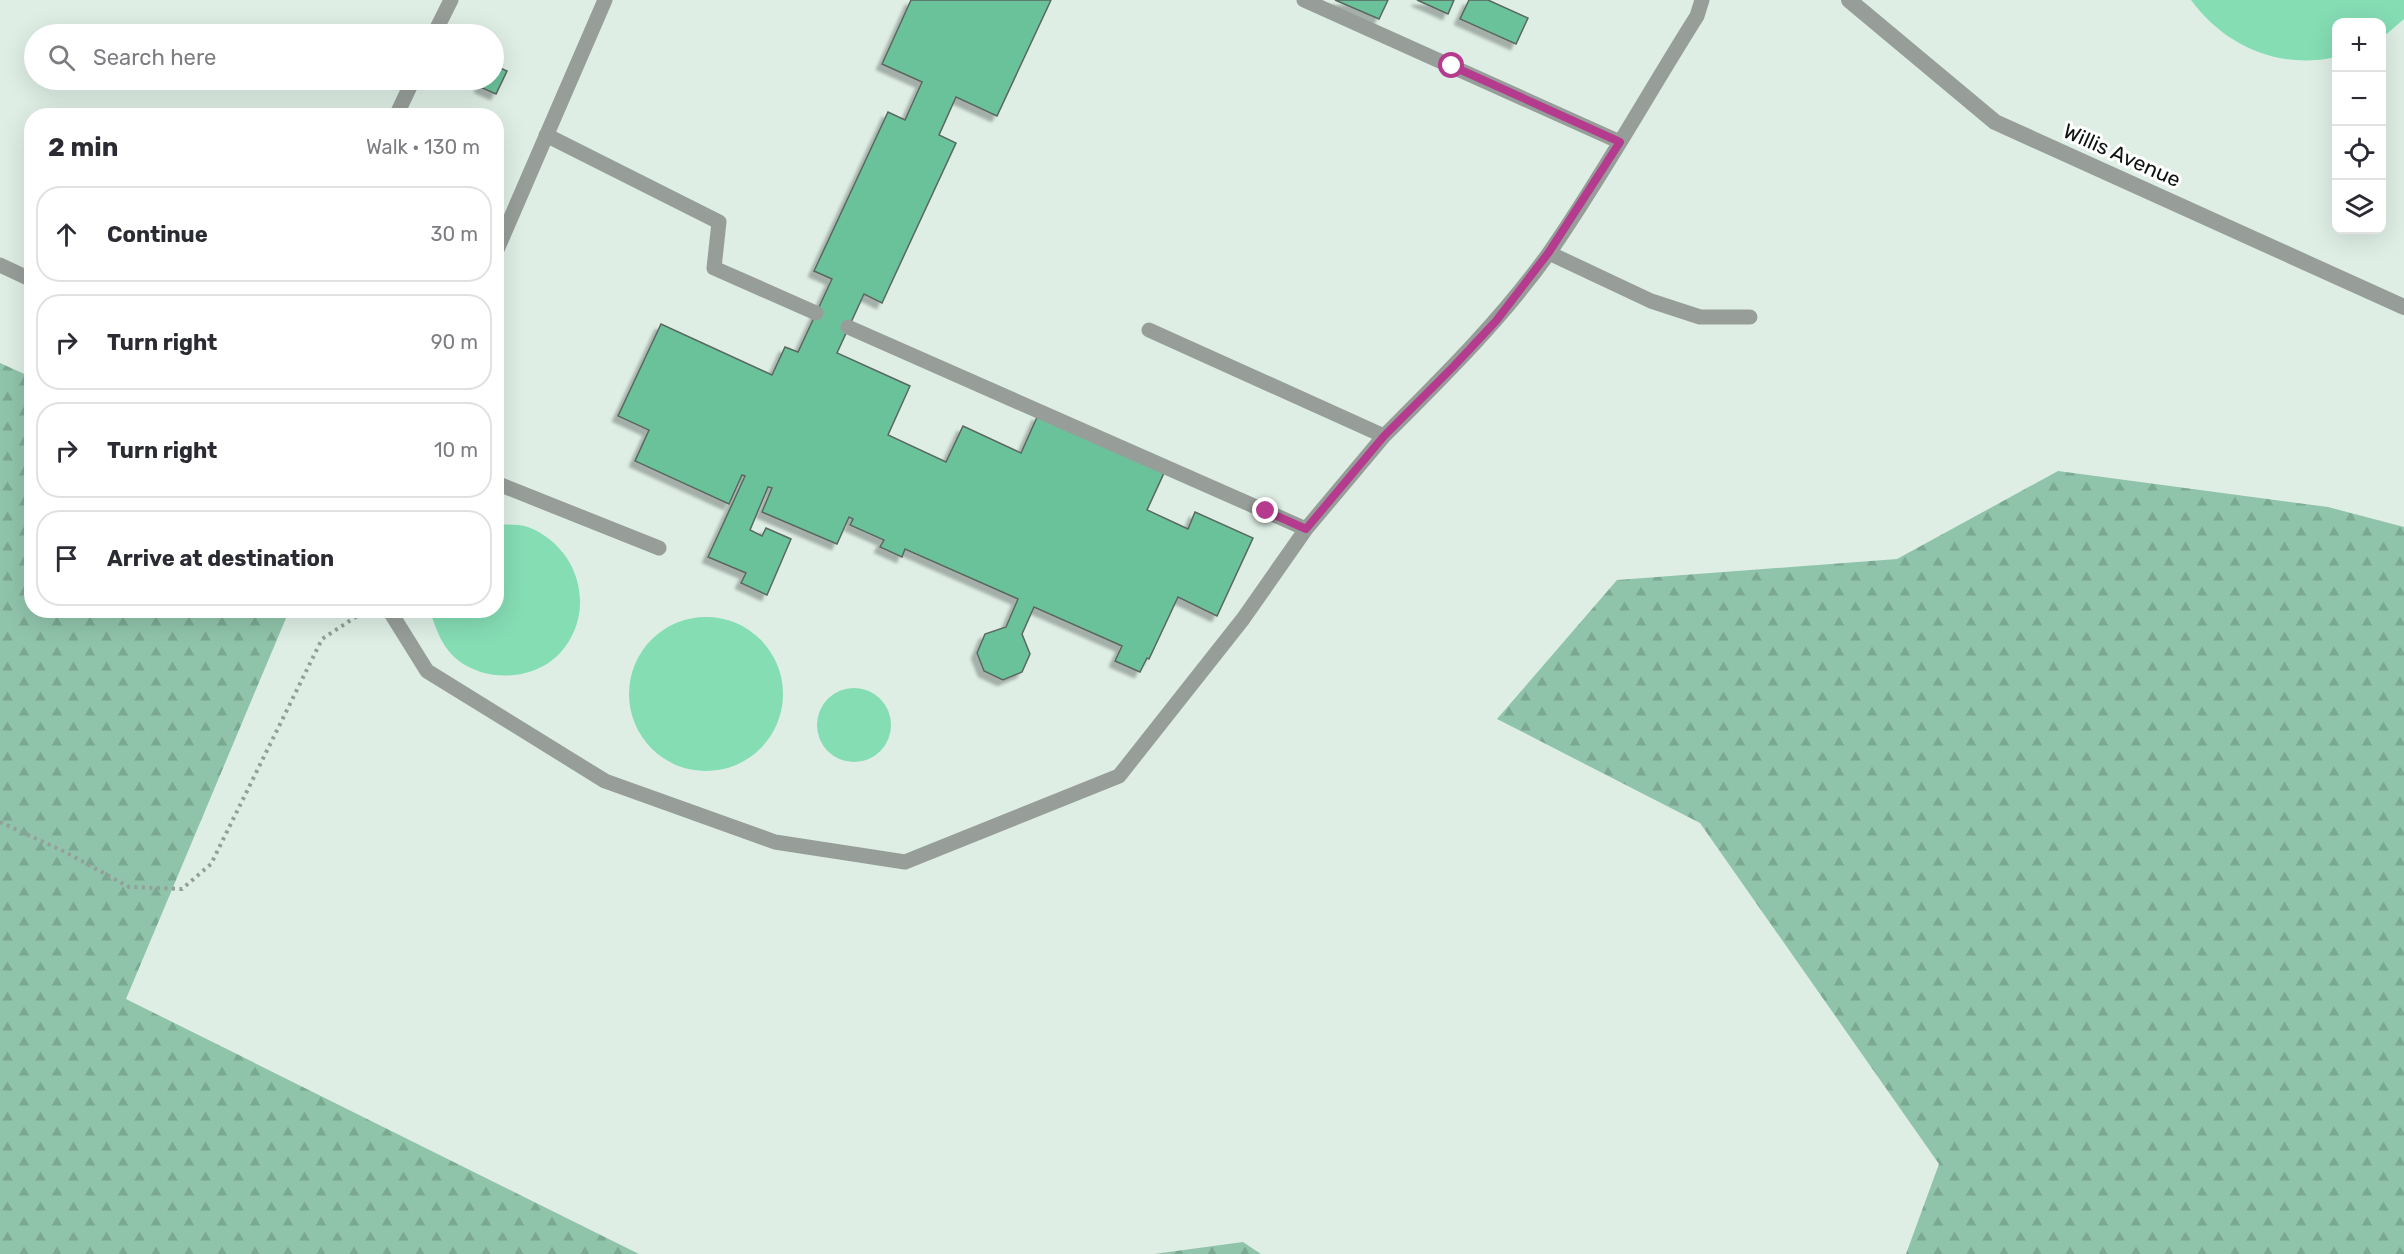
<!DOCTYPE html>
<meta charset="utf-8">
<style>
body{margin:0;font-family:Rubik,sans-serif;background:#f2f2f3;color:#2b2b33}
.controls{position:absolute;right:18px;top:18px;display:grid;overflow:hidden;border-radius:12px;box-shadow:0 6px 24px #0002}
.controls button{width:54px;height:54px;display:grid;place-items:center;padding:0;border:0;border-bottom:2px solid #e1e1e2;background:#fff;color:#2b2b33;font:30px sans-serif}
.stop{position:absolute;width:18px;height:18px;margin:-14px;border:4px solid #b53b8e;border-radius:50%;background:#fff}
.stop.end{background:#b53b8e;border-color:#fff;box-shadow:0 2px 6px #0008}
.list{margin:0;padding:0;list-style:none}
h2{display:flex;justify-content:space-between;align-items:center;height:78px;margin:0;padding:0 24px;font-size:26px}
h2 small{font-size:20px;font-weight:400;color:#7c7c81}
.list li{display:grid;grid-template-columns:39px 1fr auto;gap:18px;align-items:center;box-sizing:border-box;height:96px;margin:0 12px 12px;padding:0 12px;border:2px solid #e1e1e2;border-radius:24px}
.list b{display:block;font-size:22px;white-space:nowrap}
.list em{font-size:20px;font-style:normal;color:#7c7c81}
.icon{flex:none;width:33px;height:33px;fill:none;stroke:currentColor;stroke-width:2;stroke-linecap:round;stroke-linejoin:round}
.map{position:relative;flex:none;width:2404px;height:1254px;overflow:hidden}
.search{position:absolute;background:#fff;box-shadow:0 6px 24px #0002;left:24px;top:24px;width:480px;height:66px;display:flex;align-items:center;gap:15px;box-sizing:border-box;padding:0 21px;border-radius:33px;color:#7c7c81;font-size:22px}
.panel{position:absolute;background:#fff;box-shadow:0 6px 24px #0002;left:24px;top:108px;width:480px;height:510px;border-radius:24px}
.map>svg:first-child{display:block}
.forest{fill:url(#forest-firs)}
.water{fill:#85ddb4}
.building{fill:#6ac29a;stroke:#5a6760;stroke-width:1.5;filter:url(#shadow)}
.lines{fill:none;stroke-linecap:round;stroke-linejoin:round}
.path{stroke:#939f98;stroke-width:4;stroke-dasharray:3 4.5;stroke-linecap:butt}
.service{stroke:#979e9a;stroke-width:15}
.minor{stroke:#979e9a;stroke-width:16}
.route{stroke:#b53b8e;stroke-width:8}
.labels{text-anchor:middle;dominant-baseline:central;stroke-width:6;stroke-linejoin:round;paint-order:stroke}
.street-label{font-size:21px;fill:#0d1310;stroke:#fff}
</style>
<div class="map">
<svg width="2404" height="1254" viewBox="0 0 2404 1254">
<defs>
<pattern id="forest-firs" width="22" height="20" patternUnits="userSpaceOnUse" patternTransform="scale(1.5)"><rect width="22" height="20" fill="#90c4aa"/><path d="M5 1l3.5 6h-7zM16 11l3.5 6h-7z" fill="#7ba891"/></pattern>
<filter id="shadow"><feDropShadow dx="-5.5" dy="5.5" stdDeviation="1.5" flood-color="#0004"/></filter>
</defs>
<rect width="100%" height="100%" fill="#deeee5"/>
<path class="forest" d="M 0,363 L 31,377 L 32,610 L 289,611 L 126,999 L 639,1254 L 0,1254 Z
M 2058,471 L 2328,507 L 2404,527 L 2404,1254 L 1906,1254 L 1939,1164 L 1700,823 L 1497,719 L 1617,580 L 1897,559 Z
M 1243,1242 L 1261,1254 L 1154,1254 Z"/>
<path class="water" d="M 2191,0 L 2404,0 L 2404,19 L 2382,38 L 2382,22 L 2336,22 L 2336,57 C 2279,70 2225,46 2191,0 Z
M 497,524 C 506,525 519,524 528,527 C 577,546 596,605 565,647 C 541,680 490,684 459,661 C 442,648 436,629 430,611 L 496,610 Z
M629 694a77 77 0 1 1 154 0a77 77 0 1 1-154 0Z
M817 725a37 37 0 1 1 74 0a37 37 0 1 1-74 0Z"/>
<path class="building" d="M 911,0 L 1051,0 L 997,116 L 956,97 L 939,135 L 956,143 L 882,303 L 864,294 L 837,353 L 910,386 L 888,435 L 946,462 L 963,426 L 1021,453 L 1038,415 L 1164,473 L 1147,510 L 1188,529 L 1195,512 L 1253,538 L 1217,616 L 1178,597 L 1149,659 L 1147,658 L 1140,672 L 1115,661 L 1122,646 L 1034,607 L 1022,634 L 1030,654 L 1022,672 L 1003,680 L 984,671 L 977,653 L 985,634 L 1006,627 L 1018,599 L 905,549 L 902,557 L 880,547 L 884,540 L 850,525 L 853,519 L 849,517 L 837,544 L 762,512 L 772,488 L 768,487 L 750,530 L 762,536 L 766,528 L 791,539 L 767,595 L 741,583 L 746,573 L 708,557 L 745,476 L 742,475 L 729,504 L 635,461 L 649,430 L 618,416 L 661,324 L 772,375 L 785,347 L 798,352 L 832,279 L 814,271 L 888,112 L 905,120 L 922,82 L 882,64 Z
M 1335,0 L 1388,0 L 1379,19 Z
M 1417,0 L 1454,0 L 1448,14 Z
M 1469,0 L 1488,0 L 1528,18 L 1516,44 L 1460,19 Z
M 494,65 L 507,71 L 496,94 L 480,87 L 484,80 L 494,80 Z"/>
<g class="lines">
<path class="path" d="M 0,822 L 65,852 L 129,887 L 182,889 L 211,864 L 322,639 L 357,616 L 365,614"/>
<path class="service" d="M 1304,0 L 1620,142
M 434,34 L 451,0
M 396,116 L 413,80
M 546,135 L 719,222 L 714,268 L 816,313
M 496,252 L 605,0
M 1549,253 L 1651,301 L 1700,317 L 1750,317
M 0,265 L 32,280
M 848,327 L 1306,529
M 1149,330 L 1384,436 C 1442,378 1501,320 1549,253 C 1602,177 1647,95 1697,16 L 1702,0
M 496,483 L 659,548
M 389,610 L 427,671 L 605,781 L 775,842 L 905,862 L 1119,776 L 1243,619 L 1306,529 L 1384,436"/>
<path class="minor" d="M 1849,0 L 1995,122 L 2404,307"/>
</g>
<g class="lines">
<path class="route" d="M 1266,511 L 1306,529 L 1384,436 L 1453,367 L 1496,321 L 1549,252 L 1620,142 L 1452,66"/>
</g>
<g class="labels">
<g class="street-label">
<text transform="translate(2122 155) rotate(24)">Willis Avenue</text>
</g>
</g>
</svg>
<div class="controls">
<button>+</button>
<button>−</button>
<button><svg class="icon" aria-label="locate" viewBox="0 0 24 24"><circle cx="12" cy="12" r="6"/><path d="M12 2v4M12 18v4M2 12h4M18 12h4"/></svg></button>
<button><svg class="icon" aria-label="layers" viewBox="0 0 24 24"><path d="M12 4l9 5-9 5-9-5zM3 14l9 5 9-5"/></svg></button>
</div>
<div class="stop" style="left:1452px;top:66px"></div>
<div class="stop end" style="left:1266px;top:511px"></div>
<div class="search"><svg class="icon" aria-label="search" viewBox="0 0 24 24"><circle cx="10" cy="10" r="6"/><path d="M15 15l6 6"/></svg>Search here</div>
<section class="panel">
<h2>2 min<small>Walk · 130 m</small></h2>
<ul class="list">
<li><svg class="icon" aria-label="ahead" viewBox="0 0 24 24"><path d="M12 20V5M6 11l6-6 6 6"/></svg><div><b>Continue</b></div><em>30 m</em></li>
<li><svg class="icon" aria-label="right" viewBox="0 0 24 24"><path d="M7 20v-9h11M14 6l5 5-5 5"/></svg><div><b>Turn right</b></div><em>90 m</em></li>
<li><svg class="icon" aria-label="right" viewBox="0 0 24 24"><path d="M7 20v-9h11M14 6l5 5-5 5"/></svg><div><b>Turn right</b></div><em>10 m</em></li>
<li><svg class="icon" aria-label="arrive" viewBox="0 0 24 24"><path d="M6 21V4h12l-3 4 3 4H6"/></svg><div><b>Arrive at destination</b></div></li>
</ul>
</section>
</div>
